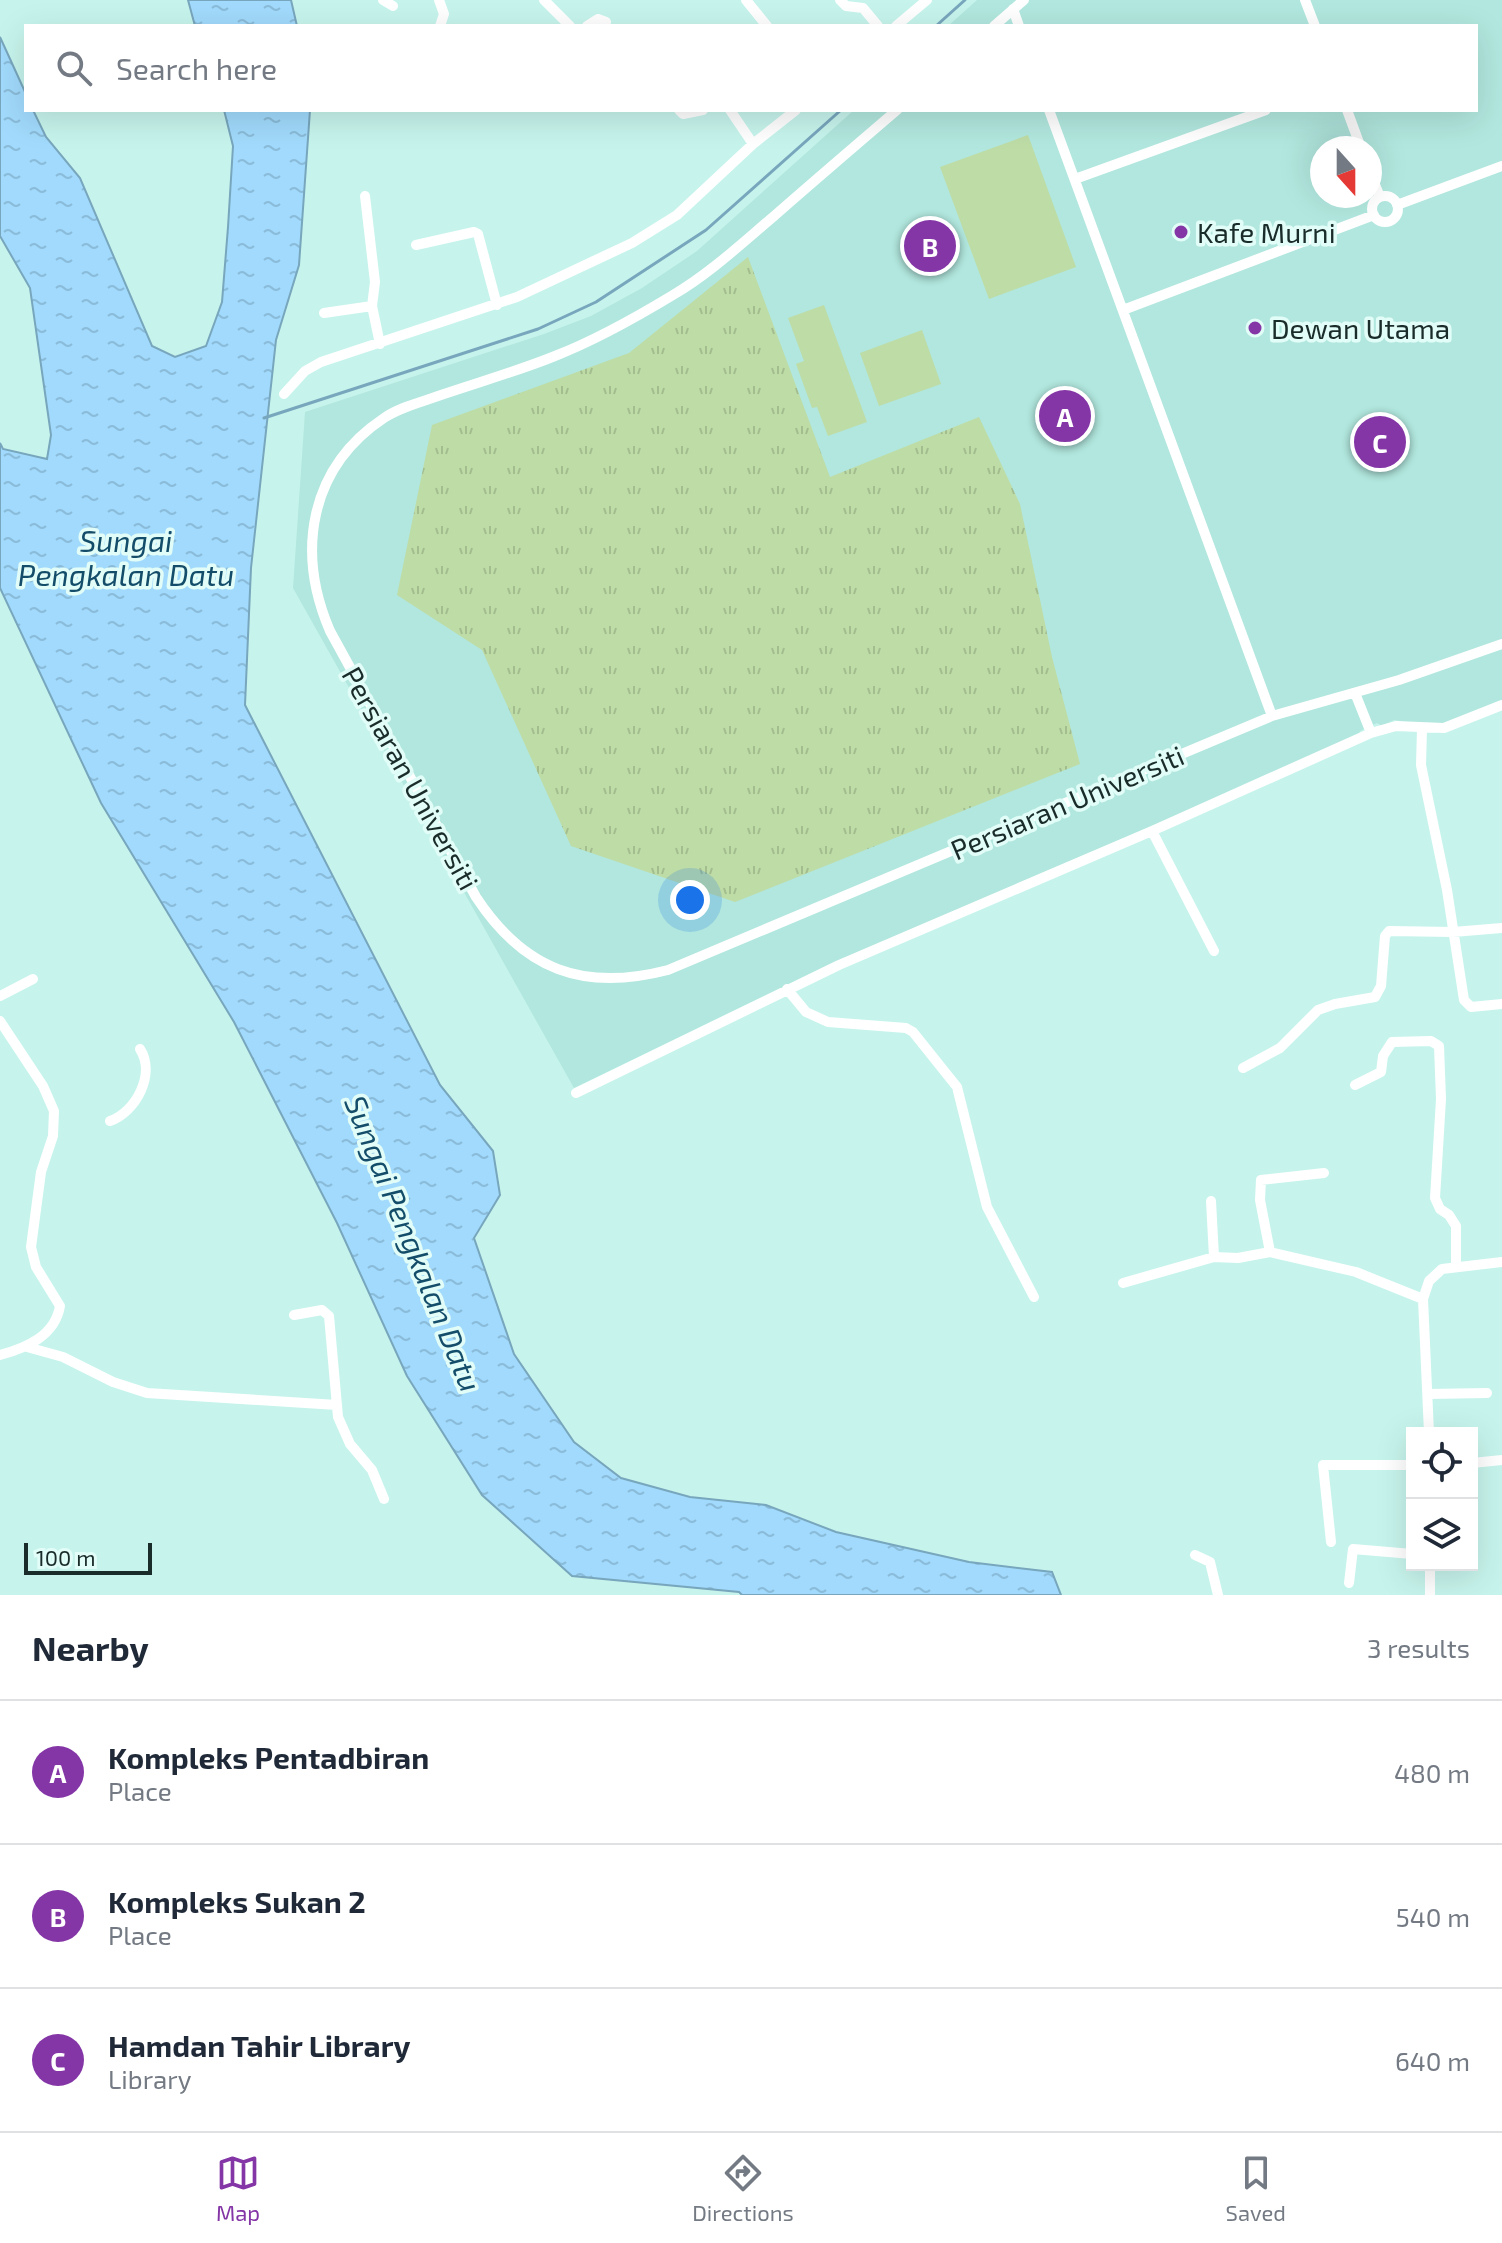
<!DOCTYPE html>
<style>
body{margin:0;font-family:"Exo 2",sans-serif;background:#f6f6f7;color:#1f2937}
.controls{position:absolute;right:24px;bottom:24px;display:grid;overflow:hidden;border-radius:0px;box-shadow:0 8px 32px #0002}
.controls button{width:72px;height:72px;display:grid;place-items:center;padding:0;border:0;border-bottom:2px solid #e0e1e3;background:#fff;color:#1f2937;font:40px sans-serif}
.compass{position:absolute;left:1310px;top:136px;width:72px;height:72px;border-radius:50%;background:#fff;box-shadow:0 8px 32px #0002;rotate:159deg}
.scale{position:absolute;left:24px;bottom:20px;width:128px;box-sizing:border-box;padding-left:8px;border:4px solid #1a2c29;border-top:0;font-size:22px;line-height:28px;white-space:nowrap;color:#1a2c29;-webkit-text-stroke:6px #e2fdf8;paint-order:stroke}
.you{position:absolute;left:690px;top:900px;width:28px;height:28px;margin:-20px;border:6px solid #fff;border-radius:50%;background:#1a73e8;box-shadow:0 0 0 12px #1a73e833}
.badge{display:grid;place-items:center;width:52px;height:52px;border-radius:50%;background:#8435a6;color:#fff;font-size:26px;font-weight:700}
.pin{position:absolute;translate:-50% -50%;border:4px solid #fff;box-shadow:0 2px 8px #0006}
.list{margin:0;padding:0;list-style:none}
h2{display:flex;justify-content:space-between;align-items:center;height:104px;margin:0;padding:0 32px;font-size:34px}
h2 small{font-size:26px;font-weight:400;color:#747a83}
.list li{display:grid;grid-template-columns:52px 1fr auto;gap:24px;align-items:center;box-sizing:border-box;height:144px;padding:0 32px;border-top:2px solid #e0e1e3}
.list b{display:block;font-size:30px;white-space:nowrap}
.list p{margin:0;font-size:26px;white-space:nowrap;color:#747a83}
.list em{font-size:26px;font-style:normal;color:#747a83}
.icon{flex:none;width:44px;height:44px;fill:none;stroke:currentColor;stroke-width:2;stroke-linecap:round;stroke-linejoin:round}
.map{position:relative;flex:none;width:1502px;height:1595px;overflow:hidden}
.search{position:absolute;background:#fff;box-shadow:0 8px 32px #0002;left:24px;right:24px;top:24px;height:88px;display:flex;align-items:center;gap:20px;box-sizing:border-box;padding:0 28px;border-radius:0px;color:#747a83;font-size:30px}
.sheet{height:536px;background:#fff}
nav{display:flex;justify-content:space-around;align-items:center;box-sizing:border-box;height:112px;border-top:2px solid #e0e1e3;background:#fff;font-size:22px;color:#747a83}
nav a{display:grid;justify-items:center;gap:4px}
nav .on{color:#8435a6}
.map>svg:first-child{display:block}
.built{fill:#b1e7de;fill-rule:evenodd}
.grass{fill:url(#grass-tufts)}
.pitch{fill:#bedca6}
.water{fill:url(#water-ripples);stroke:#78a6bd;stroke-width:2}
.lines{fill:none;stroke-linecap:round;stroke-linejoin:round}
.stream{stroke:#78a6bd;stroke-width:3}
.minor{stroke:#fff;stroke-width:10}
.poi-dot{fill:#8435a6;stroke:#e2fdf8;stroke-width:3}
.labels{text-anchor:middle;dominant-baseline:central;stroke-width:7;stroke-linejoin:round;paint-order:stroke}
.poi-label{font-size:28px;fill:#1a2c29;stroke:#e2fdf8;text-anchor:start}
.street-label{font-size:28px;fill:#1a2c29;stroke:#e2fdf8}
.water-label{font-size:30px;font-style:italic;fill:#144d6a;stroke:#e2fdf8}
</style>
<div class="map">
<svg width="1502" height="1595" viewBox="0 0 1502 1595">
<defs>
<pattern id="grass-tufts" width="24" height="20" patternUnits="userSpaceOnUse" patternTransform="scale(2)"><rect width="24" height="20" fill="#bedca6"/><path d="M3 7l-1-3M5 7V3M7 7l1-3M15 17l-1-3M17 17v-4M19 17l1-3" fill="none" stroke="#a3bd8f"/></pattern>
<pattern id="water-ripples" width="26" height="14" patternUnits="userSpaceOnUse" patternTransform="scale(2)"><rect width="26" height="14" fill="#a1dafc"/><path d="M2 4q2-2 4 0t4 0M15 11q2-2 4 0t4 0" fill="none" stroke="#8abbd8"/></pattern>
</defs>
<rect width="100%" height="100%" fill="#c6f4ec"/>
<path class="built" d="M 977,0 L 1502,0 L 1502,702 L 1446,724 L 1431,726 L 1394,720 L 1382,726 L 1377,723 L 1360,731 L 1358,737 L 824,967 L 574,1088 L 293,588 L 305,412 L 544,334 L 591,316 L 642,288 L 697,251 L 854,110 L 1476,110 L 1476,26 L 948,26 ZM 1322,148 L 1370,148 L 1370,196 L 1322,196 Z"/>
<path class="grass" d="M 748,257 L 830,477 L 979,417 L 1020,504 L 1052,657 L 1080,764 L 735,902 L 571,846 L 482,650 L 397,595 L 432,425 L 629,353 Z"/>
<path class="pitch" d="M 1028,135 L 1076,267 L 989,299 L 940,167 Z
M 824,305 L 867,422 L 828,436 L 817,407 L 812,408 L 796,364 L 804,361 L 788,318 Z
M 922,330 L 941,384 L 879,406 L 860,353 Z"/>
<path class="water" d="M 188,0 L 291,0 L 297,26 L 195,26 Z
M 0,37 L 26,94 L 26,110 L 33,110 L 46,137 L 80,178 L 152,346 L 175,357 L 206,346 L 222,302 L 228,227 L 233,146 L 224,110 L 310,110 L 299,265 L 276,340 L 251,568 L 245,705 L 440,1085 L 493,1151 L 500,1195 L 474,1238 L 514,1354 L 574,1442 L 621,1478 L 690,1497 L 766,1505 L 836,1532 L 969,1562 L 1052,1572 L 1061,1595 L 742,1595 L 739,1592 L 572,1576 L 482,1495 L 407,1376 L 337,1223 L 234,1022 L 101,803 L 0,588 L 0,443 L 3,449 L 47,459 L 51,435 L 30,288 L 0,236 Z"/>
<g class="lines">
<path class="stream" d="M 936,26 L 965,0
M 264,418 L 538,329 L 596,302 L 706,230 L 841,110"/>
<path class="minor" d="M 383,0 L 393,6
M 439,0 L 444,14 L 440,26
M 544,0 L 570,26
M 746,0 L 767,26
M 840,0 L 846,6 L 863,8 L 878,26
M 1305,0 L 1315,26
M 1013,9 L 1019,26
M 587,26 L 598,19 L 606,22
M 896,26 L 927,0
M 994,26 L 1024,0
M 679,110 L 683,114 L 703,110
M 730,110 L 753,144
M 897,110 C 855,146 814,181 773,217 C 741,244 709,274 673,295 C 635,318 596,340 555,356 C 518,371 479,382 441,395 C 422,402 400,407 384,418 C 309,468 296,552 330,631 L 476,897 C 524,970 583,992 668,970 L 1272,716 L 1399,680 L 1502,644
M 1049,110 L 1272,716
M 1347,110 L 1361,148
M 1370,172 L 1380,197
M 1075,179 L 1266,110
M 365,196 L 375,282 L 372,306 L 380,344
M1372 209a13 13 0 1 1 26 0a13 13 0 1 1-26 0Z
M 1397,205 L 1502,166
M 416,245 L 474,232 L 478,234 L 497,305
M 1123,310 L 1374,215
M 324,313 L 372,306
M 284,394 L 305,371 L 321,362 L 517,297 L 632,243 L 677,215 L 753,144 L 796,110
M 1355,693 L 1371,733
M 1422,729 L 1421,765 L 1447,890 L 1464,1000 L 1471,1007 L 1502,1004
M 1152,831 L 1214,951
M 787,989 L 806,1012 L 828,1022 L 906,1028 L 913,1032 L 957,1087 L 987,1207 L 1034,1297
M 0,996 L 33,979
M 0,1021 L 43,1086 L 54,1111 L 53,1136 L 41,1172 L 31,1247 L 36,1267 L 60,1306 C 55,1336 26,1348 0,1355
M 1243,1068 L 1280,1048 L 1318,1010 L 1335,1004 L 1375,997 L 1381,986 L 1385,936 L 1389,931 L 1453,932 L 1502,928
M 1355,1085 L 1381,1072 L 1383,1056 L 1392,1042 L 1431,1041 L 1439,1046 L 1441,1099 L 1435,1198 L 1440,1209 L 1449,1215 L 1456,1226 L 1456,1266
M 576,1093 L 839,965 L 1152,831 L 1371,733 L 1396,726 L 1444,728 L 1502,705
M 110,1121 C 136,1112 156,1074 140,1049
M 1211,1201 L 1214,1257
M 1270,1252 L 1260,1200 L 1261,1180 L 1324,1173
M 1123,1283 L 1214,1257 L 1238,1258 L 1270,1252 L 1356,1272 L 1423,1299
M 294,1315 L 322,1310 L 329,1316 L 338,1417 L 350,1444 L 372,1470 L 384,1499
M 27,1347 L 63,1357 L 113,1382 L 147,1393 L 337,1405
M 1428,1394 L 1487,1393
M 1429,1433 L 1423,1299 L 1429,1281 L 1442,1269 L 1502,1262
M 1472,1463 L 1502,1460
M 1331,1542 L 1323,1465 L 1412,1465
M 1195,1555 L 1210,1562 L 1218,1595
M 1430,1565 L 1430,1595
M 1349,1583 L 1353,1549 L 1412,1554"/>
</g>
<g class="poi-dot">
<circle cx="1181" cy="232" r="8"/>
<circle cx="1255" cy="328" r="8"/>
</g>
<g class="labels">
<g class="poi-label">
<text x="1197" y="232">Kafe Murni</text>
<text x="1271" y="328">Dewan Utama</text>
</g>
<g class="street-label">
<text transform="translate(411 778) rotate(61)">Persiaran Universiti</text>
<text transform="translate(1067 802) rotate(-23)">Persiaran Universiti</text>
</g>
<g class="water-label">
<text x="126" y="540">Sungai<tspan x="126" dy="34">Pengkalan Datu</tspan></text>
<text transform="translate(414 1243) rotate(68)">Sungai Pengkalan Datu</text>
</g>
</g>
</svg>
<div class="controls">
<button><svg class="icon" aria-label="locate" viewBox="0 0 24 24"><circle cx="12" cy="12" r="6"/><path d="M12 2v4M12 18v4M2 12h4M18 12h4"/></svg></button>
<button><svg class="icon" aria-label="layers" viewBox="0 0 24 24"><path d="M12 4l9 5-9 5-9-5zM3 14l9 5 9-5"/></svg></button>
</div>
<svg class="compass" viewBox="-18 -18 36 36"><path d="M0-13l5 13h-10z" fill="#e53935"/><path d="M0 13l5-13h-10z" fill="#747a83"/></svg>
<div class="scale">100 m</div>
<div class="you"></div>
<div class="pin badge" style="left:1065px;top:416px">A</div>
<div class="pin badge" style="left:930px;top:246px">B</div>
<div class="pin badge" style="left:1380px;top:442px">C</div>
<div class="search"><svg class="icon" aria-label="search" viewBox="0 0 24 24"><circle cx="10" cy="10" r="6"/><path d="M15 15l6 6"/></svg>Search here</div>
</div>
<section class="sheet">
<h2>Nearby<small>3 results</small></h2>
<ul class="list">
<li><span class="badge">A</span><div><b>Kompleks Pentadbiran</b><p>Place</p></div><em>480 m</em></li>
<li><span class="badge">B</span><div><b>Kompleks Sukan 2</b><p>Place</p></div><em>540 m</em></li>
<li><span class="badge">C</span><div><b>Hamdan Tahir Library</b><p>Library</p></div><em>640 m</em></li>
</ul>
</section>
<nav>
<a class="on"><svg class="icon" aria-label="map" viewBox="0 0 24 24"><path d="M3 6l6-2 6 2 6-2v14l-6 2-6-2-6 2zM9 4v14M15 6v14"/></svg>Map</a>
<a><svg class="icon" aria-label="directions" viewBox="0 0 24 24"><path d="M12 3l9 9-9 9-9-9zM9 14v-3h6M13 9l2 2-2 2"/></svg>Directions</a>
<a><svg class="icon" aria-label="saved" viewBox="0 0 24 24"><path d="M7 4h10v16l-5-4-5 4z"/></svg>Saved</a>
</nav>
